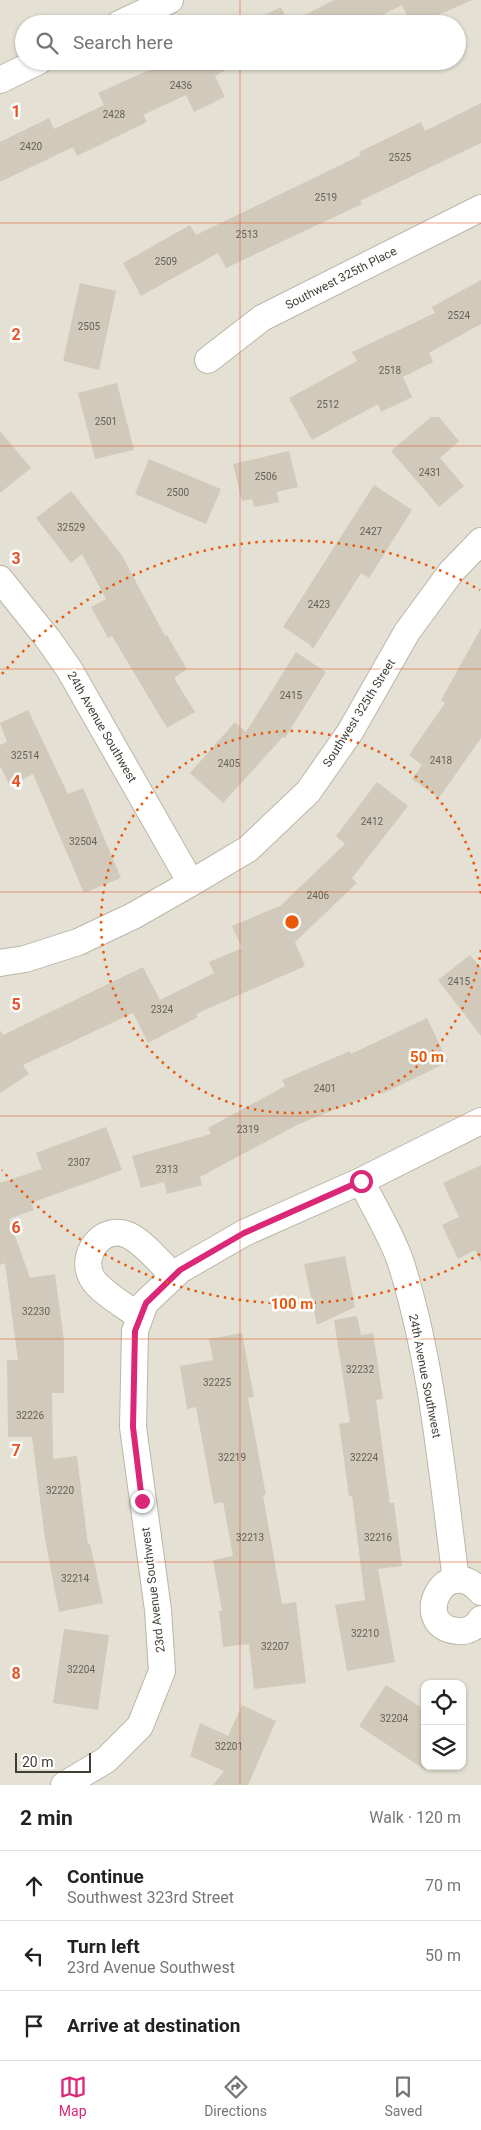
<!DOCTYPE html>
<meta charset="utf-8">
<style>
body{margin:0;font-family:Roboto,sans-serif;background:#f2f2f2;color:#222}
.controls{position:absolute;right:15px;bottom:15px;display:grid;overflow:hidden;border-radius:10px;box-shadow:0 1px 4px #0004}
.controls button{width:45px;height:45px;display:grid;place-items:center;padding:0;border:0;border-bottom:1px solid #e0e0e0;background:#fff;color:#222;font:25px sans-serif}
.scale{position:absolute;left:15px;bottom:12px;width:76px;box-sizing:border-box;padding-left:5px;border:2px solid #423e35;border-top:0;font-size:14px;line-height:18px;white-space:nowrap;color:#423e35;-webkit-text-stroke:4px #fff;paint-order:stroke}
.stop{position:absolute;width:15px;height:15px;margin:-11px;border:4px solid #db2777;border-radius:50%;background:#fff}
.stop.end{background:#db2777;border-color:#fff;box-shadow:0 1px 5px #0008}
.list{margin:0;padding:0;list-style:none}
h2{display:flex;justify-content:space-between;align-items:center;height:65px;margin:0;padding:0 20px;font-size:21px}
h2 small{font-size:16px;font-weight:400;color:#767676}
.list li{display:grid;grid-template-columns:32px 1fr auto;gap:15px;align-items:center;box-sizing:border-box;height:70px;padding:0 20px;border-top:1px solid #e0e0e0}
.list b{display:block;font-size:19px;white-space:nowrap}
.list p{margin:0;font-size:16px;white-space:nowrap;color:#767676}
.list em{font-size:16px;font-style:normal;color:#767676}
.icon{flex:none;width:28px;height:28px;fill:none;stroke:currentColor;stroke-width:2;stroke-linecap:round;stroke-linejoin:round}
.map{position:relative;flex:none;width:481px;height:1785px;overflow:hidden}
.search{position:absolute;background:#fff;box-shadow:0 1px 4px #0004;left:15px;right:15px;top:15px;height:55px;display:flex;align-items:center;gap:12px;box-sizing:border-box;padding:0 18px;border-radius:28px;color:#767676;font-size:19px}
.sheet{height:275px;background:#fff}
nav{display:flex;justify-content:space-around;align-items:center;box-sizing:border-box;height:70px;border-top:1px solid #e0e0e0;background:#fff;font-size:14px;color:#767676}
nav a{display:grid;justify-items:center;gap:2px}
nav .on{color:#db2777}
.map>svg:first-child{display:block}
.residential{fill:#e4e0d3;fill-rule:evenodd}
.building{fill:#d1cabb}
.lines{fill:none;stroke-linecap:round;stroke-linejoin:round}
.minor-casing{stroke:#bbb6a8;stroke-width:28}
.minor{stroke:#fff;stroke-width:26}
.route{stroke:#db2777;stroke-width:6}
.grid{fill:none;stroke:#e65327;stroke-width:1;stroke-opacity:0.55}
.ring{fill:none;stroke:#e8590c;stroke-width:2.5;stroke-dasharray:2.5 5}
.labels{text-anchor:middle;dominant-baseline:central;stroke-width:5;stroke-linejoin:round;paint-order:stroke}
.number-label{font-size:10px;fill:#666156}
.street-label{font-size:12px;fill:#423e35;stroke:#fff}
.grid-label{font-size:16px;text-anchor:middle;font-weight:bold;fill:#e65327;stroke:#fff;stroke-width:5;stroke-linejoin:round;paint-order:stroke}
.centre{fill:#e8590c;stroke:#fff;stroke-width:2.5}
.ring-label{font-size:15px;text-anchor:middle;font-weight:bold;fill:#e8590c;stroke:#fff;stroke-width:5;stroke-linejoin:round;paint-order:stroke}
</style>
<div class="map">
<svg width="481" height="1785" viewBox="0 0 481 1785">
<rect width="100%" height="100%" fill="#f1eee5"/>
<path class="residential" d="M 0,0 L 481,0 L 481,1785 L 0,1785 ZM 24,24 L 457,24 L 457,61 L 24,61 ZM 425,1684 L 462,1684 L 462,1766 L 425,1766 Z"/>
<path class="building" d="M 334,0 L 472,0 L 419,24 L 411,24 L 402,5 L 365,24 L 247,24 L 281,7 L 289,23 Z
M 169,61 L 243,61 L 215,76 L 225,97 L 194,112 L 186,95 L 143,115 L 147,122 L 77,156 L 73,147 L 0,182 L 0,142 L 49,118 L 54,129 L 104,105 L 98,93 Z
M 481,103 L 481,143 L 360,201 L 362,204 L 226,268 L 218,253 L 141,296 L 123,263 L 190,225 L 196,235 L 361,155 L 359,152 L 421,122 L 425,131 Z
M 481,280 L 481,324 L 429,353 L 433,362 L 403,377 L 412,397 L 381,412 L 378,404 L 312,440 L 289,398 L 357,361 L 352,352 L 435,313 L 432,307 Z
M 80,283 L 116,291 L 99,370 L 63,361 Z
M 117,383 L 134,450 L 95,459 L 78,393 Z
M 431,417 L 439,417 L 459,441 L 440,458 L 464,486 L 439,507 L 391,451 Z
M 0,431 L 31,468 L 0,493 Z
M 289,451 L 298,487 L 277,492 L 279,502 L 254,507 L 252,499 L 242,501 L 233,464 Z
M 149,459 L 221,489 L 206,524 L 135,494 Z
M 374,485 L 412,510 L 369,578 L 361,573 L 313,649 L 309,644 L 283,627 Z
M 71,491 L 121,554 L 165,636 L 167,635 L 187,669 L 174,678 L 195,712 L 167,728 L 112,636 L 108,638 L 91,607 L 106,599 L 82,554 L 71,563 L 36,518 Z
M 481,628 L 481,738 L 439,798 L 412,779 L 422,765 L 409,755 L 445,703 L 441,700 Z
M 296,652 L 326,672 L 285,738 L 283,737 L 223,803 L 190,773 L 235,722 L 246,732 Z
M 28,710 L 68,794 L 83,788 L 121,878 L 84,893 L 33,774 L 10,786 L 0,766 L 0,745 L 7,742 L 0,723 Z
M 377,782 L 408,806 L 352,878 L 357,883 L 295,942 L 305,966 L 196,1014 L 198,1017 L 148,1043 L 133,1013 L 23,1065 L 29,1074 L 0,1093 L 0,1030 L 3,1035 L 143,967 L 160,1000 L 214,973 L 209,962 L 242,948 L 232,926 L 280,906 L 345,844 L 336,836 Z
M 470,955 L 481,968 L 481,1036 L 438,980 Z
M 427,1018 L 448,1062 L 382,1094 L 380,1091 L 299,1124 L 200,1177 L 202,1185 L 167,1194 L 164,1182 L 141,1188 L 132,1156 L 211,1134 L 208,1128 L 285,1086 L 282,1080 L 350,1051 L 351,1054 Z
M 106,1127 L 122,1170 L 31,1203 L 34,1210 L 9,1219 L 30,1278 L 55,1274 L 64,1341 L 64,1393 L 52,1393 L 53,1459 L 77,1456 L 88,1544 L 90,1544 L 103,1603 L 59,1612 L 45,1539 L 32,1437 L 8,1437 L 7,1360 L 18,1360 L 5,1263 L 0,1265 L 0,1183 L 42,1169 L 36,1153 Z
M 481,1165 L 481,1262 L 475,1250 L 458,1259 L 442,1225 L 459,1217 L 443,1183 Z
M 345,1256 L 355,1307 L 317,1325 L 304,1264 Z
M 357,1316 L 361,1335 L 373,1333 L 383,1399 L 376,1400 L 390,1503 L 394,1503 L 402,1566 L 378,1569 L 395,1662 L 347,1671 L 335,1605 L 365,1600 L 352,1496 L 349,1496 L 339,1424 L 350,1422 L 334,1320 Z
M 242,1333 L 254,1397 L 248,1398 L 266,1495 L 263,1495 L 282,1604 L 296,1602 L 306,1683 L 254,1689 L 249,1644 L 223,1647 L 219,1611 L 222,1611 L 213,1560 L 233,1556 L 223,1502 L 214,1504 L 196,1407 L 187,1409 L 180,1366 L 213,1360 L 209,1339 Z
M 64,1629 L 109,1635 L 98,1710 L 53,1703 Z
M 386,1685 L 425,1710 L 425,1770 L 359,1726 Z
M 242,1705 L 276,1721 L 248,1785 L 213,1785 L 224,1771 L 190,1756 L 200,1723 L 228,1736 Z"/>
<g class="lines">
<defs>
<path id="minor" d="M 119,24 L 170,0
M 0,80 L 39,61
M 208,360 L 262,318 L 481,208
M 0,579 L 48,639 L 69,669 L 191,883
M 0,963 L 25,959 L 78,942 L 133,916 L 191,883 L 248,849 L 308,792 L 350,732 L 407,632 L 451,572 L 481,541
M 361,1181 C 373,1205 393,1238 401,1263 C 433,1365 442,1474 456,1580
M 140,1317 C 127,1307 100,1292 92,1278 C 79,1255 102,1224 128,1235 C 145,1243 160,1263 174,1276
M 481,1592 C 445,1550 408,1627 458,1631 C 467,1632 477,1627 481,1619
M 64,1785 L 106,1760 L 140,1726 L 162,1671 L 158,1610 L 133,1427 L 135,1331 L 145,1303 L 180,1270 L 244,1233 L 361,1181 L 481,1121"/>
</defs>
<use href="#minor" class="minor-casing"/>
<use href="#minor" class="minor"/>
</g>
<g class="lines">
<path class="route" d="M 142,1501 L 133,1427 L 135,1331 L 146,1303 L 180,1270 L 244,1233 L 361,1181"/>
</g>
<path class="grid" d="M 240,0 L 240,24M 240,61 L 240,1785M 0,223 L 481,223M 0,446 L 481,446M 0,669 L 481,669M 0,892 L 481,892M 0,1116 L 481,1116M 0,1339 L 481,1339M 0,1562 L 481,1562"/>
<g class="ring">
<path d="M481 950A191 191 0 1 1 481 894"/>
<path d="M480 1254A382 382 0 0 1 2 1170M2 674A382 382 0 0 1 480 590"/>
</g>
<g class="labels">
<g class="number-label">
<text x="181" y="85">2436</text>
<text x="114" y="114">2428</text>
<text x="31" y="146">2420</text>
<text x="400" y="157">2525</text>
<text x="326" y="197">2519</text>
<text x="247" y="234">2513</text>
<text x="166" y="261">2509</text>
<text x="459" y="315">2524</text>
<text x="89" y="326">2505</text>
<text x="390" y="370">2518</text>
<text x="328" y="404">2512</text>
<text x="106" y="421">2501</text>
<text x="430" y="472">2431</text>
<text x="266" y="476">2506</text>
<text x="178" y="492">2500</text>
<text x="71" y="527">32529</text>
<text x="371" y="531">2427</text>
<text x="319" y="604">2423</text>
<text x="291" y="695">2415</text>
<text x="25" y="755">32514</text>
<text x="441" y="760">2418</text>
<text x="229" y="763">2405</text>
<text x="372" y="821">2412</text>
<text x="83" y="841">32504</text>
<text x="318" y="895">2406</text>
<text x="459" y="981">2415</text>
<text x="162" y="1009">2324</text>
<text x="325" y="1088">2401</text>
<text x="248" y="1129">2319</text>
<text x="79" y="1162">2307</text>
<text x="167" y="1169">2313</text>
<text x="36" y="1311">32230</text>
<text x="360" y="1369">32232</text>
<text x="217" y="1382">32225</text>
<text x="30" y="1415">32226</text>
<text x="232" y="1457">32219</text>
<text x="364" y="1457">32224</text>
<text x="60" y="1490">32220</text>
<text x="250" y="1537">32213</text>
<text x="378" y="1537">32216</text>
<text x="75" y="1578">32214</text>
<text x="365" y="1633">32210</text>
<text x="275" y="1646">32207</text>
<text x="81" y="1669">32204</text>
<text x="394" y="1718">32204</text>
<text x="229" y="1746">32201</text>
</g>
<g class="street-label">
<text transform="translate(341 278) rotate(-27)">Southwest 325th Place</text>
<text transform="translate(359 713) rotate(-58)">Southwest 325th Street</text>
<text transform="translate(102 727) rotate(60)">24th Avenue Southwest</text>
<text transform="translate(425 1376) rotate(79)">24th Avenue Southwest</text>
<text transform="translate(153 1590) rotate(-97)">23rd Avenue Southwest</text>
</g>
</g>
<g class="grid-label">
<text x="16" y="117">1</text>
<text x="16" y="340">2</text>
<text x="16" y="564">3</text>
<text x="16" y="787">4</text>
<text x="16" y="1010">5</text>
<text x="16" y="1233">6</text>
<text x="16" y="1456">7</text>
<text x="16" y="1679">8</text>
</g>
<circle cx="292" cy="922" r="8" class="centre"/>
<g class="ring-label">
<text x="427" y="1062">50 m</text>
<text x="292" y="1309">100 m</text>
</g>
</svg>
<div class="controls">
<button><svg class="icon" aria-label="locate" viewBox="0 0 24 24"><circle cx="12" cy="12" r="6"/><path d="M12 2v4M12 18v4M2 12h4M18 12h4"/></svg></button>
<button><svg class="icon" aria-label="layers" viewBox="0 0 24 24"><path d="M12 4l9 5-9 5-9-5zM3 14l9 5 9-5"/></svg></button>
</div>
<div class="scale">20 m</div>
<div class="stop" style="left:361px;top:1181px"></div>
<div class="stop end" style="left:142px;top:1501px"></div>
<div class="search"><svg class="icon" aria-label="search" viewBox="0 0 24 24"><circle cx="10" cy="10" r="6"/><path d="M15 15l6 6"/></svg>Search here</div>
</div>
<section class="sheet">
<h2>2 min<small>Walk · 120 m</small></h2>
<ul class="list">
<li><svg class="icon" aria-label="ahead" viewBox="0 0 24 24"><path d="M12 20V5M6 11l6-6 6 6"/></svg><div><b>Continue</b><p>Southwest 323rd Street</p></div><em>70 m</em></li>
<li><svg class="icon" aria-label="left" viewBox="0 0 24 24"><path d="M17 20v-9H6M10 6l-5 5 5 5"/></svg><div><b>Turn left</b><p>23rd Avenue Southwest</p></div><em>50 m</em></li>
<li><svg class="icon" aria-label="arrive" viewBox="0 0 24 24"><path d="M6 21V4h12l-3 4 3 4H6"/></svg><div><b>Arrive at destination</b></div></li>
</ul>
</section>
<nav>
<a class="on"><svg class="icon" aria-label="map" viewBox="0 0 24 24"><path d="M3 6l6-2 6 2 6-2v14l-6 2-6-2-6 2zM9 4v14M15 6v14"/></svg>Map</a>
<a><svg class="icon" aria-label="directions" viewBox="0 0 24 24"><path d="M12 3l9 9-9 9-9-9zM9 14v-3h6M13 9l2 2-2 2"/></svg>Directions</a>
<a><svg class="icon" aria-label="saved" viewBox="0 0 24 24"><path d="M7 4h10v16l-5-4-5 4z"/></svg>Saved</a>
</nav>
